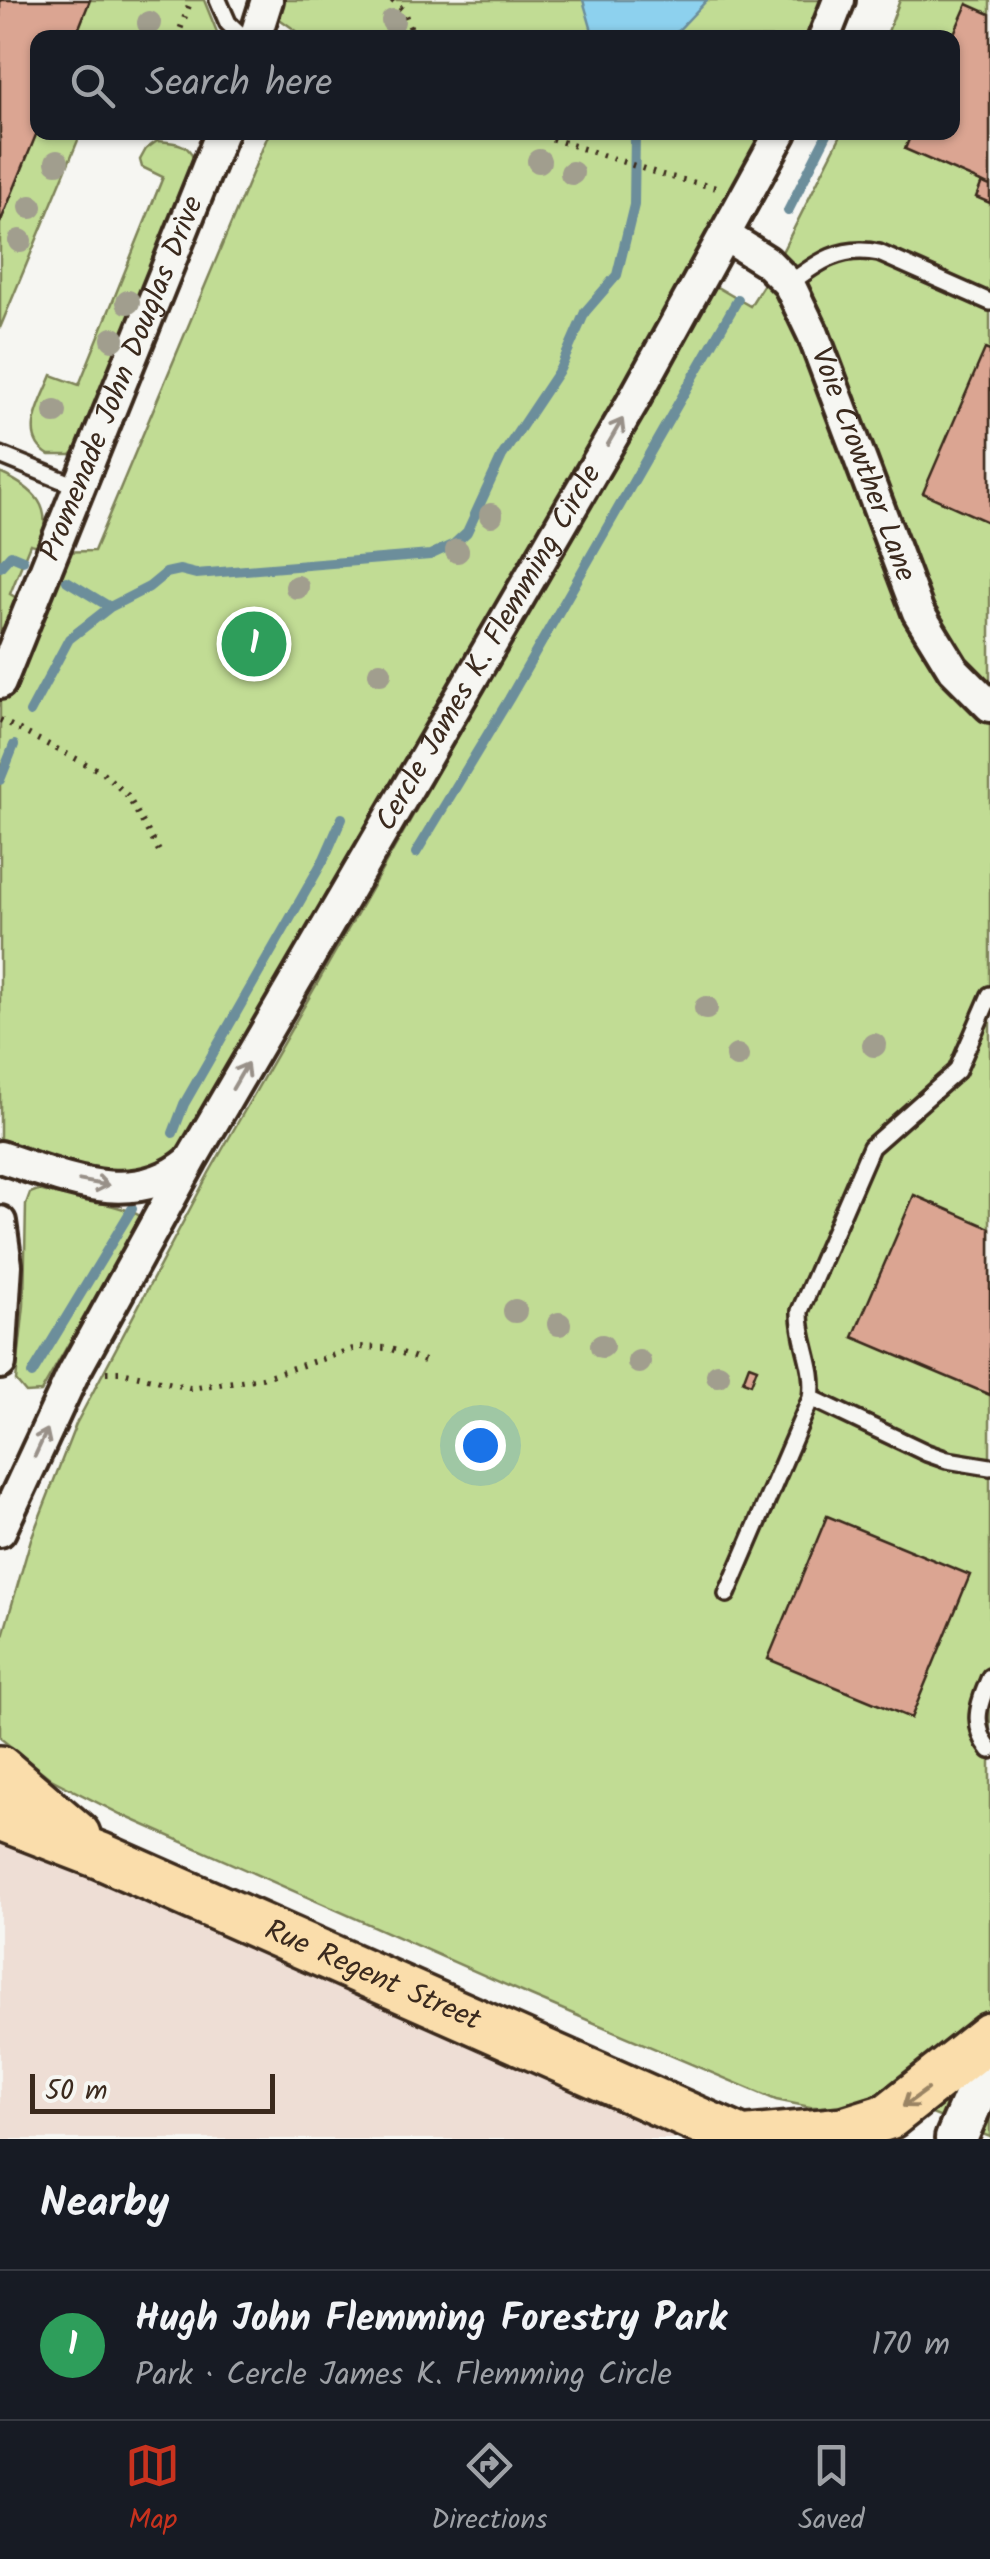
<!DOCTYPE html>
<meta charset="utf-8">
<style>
body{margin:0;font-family:Kalam,sans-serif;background:#20242c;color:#f1f3f6}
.scale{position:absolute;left:30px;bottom:25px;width:245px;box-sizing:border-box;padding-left:10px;border:5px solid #3b2a1e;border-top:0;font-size:28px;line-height:35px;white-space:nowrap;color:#3b2a1e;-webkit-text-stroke:8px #f6f6f2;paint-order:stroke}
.you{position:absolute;left:480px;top:1445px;width:35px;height:35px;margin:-25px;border:8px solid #fff;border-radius:50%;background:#1a73e8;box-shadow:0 0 0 15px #1a73e833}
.badge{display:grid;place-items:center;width:65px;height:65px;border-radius:50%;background:#c8321e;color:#fff;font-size:32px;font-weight:700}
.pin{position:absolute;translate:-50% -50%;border:5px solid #fff;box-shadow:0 2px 10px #0006}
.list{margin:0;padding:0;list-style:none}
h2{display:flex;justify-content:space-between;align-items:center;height:130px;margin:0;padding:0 40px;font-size:42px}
h2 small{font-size:32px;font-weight:400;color:#9ea1a6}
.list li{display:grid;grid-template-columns:65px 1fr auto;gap:30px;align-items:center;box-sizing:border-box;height:150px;padding:0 40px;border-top:2px solid #363941}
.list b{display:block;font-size:38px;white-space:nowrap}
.list p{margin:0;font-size:32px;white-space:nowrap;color:#9ea1a6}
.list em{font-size:32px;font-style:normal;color:#9ea1a6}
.icon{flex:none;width:55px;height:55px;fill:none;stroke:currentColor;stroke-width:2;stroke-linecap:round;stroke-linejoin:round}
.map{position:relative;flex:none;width:990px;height:2139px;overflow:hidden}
.search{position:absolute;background:#171b24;box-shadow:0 2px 8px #0004;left:30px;right:30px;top:30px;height:110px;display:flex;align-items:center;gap:25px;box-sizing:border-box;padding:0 35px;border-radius:20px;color:#9ea1a6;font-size:38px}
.sheet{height:280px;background:#171b24}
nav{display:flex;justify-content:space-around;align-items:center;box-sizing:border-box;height:140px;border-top:2px solid #363941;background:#171b24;font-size:28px;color:#9ea1a6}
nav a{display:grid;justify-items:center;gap:5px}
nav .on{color:#c8321e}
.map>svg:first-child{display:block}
.built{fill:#eeded5}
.green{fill:#c1dc94;stroke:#7e8359;stroke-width:2.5}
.water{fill:#8dd1ee;stroke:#6c8e9b;stroke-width:2.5}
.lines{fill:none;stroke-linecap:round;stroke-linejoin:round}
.stream{stroke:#6c8e9b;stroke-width:10}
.building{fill:#dba592;stroke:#3b2a1e;stroke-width:2.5}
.lane-casing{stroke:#3b2a1e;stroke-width:22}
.street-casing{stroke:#3b2a1e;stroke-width:38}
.secondary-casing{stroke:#3b2a1e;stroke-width:48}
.primary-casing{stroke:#3b2a1e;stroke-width:52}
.path{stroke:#3b2a1e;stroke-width:6;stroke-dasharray:2.5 8;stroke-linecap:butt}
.lane{stroke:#f6f6f2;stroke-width:15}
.street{stroke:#f6f6f2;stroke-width:30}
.secondary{stroke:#f6f6f2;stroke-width:40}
.primary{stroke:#faddab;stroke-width:45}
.tree{fill:#a19e8e}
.oneway{stroke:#989088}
.oneway2{stroke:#9a8464}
.labels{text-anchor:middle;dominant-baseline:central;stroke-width:10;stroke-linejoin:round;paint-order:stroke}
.street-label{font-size:30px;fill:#3b2a1e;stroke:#f6f6f2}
</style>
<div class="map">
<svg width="990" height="2139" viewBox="0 0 990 2139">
<rect width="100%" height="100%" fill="#f6f6f2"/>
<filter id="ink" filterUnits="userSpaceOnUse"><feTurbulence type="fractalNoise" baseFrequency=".01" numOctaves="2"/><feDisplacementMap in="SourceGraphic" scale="20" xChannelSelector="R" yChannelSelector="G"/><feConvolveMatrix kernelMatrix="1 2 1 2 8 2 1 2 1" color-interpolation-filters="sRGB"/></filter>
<g filter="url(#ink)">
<path class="built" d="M 0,1817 L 741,2139 L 0,2139 Z"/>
<path class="green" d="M 89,0 L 204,0 L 219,37 L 75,38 Z
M 267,0 L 839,0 L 824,38 L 305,37 L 264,8 Z
M 900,0 L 990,0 L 990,2137 L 886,2096 L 848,2107 L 810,2107 L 776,2100 L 531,1996 L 124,1816 L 51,1779 L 0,1738 L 0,1646 L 31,1539 L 76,1424 L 209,1173 L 715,286 L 750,306 L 774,268 L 842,133 L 952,132 L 952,38 L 886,37 Z
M 37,130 L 81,133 L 0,328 L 0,223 Z
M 269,133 L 781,133 L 191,1160 L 152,1185 L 0,1157 L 0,683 L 53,552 L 94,551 Z
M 157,141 C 176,142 196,144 193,167 L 79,447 L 71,455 L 49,455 C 18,437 42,401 52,375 L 79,385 L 163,177 L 142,167 L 140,160 L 146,149 Z
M 0,473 C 35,489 55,507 39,546 L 30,544 L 10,594 L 20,600 L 0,650 Z
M 38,1190 C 60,1196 128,1205 141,1217 L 41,1392 L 26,1393 L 16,1381 L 24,1305 L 26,1204 L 30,1193 Z"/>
<path class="water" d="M 583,0 L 707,0 L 671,38 L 588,37 L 592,31 Z"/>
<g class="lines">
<path class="stream" d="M 788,211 L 828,132
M 0,567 L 11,555 L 23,560
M 67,581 L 110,607
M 30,712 L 69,639 L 110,607 L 149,587 L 166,573 L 180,570 L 196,574 L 430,555 L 454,544 L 467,532 L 502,456 L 560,369 L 585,312 L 617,275 L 634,205 L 635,132
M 0,780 L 14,745
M 416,853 L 509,699 L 738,299
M 173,1133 L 184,1104 L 324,859 L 342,818
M 32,1374 L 132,1209"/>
</g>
<path class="building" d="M 0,0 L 90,0 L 75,38 L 38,38 L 38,130 L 0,223 Z
M 0,0 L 90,0 L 75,38 L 38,38 L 38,130 L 0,223 Z
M 967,4 L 990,14 L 990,186 L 905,149 L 912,132 L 952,132 L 952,38 Z
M 982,182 L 990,186 L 990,203 L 976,197 Z
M 985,349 L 990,351 L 990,523 L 923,493 Z
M 914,1195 L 990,1228 L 990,1395 L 853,1337 Z
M 749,1365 L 757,1368 L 751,1384 L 743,1381 Z
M 827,1516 L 970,1575 L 911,1718 L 768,1659 Z"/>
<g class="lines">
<defs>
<path id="lane" d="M 218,0 L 228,23 L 244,38
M 789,284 C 818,262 841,245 879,253 L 990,302
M 0,455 L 79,487
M 811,1398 L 927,1453 L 947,1460 L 990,1467
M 727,1594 L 811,1398 C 816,1366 799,1342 800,1311 L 871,1147 L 957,1071 L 990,995
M 990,1677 C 979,1704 970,1724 990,1750"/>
<g id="street">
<path d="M 255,38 L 267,0"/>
<path d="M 824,38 L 839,0"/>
<path id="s1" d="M 726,236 L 766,261 L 789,284 L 813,334 L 918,612 L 953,669 L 990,706"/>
<path id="s2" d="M 0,683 L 222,132"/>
<path d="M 0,1157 C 63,1177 132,1210 189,1162"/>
<path d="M 0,1222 L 6,1265 L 0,1363"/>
<path id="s3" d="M 0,1531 L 73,1374 L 191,1160 L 632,403 L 781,132"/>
</g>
<path id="secondary" d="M 956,2139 L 990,2060"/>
<g id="primary">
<path d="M 0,1769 L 77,1835"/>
<path id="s4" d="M 0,1817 L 101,1856 L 741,2139"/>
<path d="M 750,2139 L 844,2130 L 889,2116 L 990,2036"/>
</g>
</defs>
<use href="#lane" class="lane-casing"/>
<use href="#street" class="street-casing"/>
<use href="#secondary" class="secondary-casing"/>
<use href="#primary" class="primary-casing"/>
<path class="path" d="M 392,0 L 403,10 L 415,38
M 177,38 L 191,0
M 532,132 L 663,175 L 717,188
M 0,720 L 102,772 L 127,795 L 159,851
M 106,1372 L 122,1372 L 190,1388 L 262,1378 L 359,1347 L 388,1348 L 430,1363"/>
<use href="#lane" class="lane"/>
<use href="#street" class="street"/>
<use href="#secondary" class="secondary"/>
<use href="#primary" class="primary"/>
</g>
<g class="tree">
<circle cx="393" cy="21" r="12"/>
<circle cx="149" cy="23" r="12"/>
<circle cx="539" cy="161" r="12"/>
<circle cx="57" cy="162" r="12"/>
<circle cx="572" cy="173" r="12"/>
<circle cx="31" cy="207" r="12"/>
<circle cx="20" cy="241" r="12"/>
<circle cx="128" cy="302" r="12"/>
<circle cx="113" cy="339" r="12"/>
<circle cx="55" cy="412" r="12"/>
<circle cx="491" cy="515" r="12"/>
<circle cx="457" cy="551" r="12"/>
<circle cx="297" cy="587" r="12"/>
<circle cx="380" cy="673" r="12"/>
<circle cx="706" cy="1008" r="12"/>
<circle cx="874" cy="1045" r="12"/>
<circle cx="737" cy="1056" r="12"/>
<circle cx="515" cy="1311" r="12"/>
<circle cx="559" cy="1324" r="12"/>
<circle cx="602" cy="1346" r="12"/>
<circle cx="639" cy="1362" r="12"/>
<circle cx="718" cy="1375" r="12"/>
</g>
<defs><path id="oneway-shaft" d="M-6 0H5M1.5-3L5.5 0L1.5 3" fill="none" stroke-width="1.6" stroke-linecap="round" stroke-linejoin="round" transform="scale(2.5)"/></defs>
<g class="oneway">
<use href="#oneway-shaft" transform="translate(615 432) rotate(-60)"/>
<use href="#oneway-shaft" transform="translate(240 1076) rotate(-60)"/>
<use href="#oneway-shaft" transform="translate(94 1183) rotate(10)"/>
<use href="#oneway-shaft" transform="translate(41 1443) rotate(-65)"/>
</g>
<use class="oneway2" href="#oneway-shaft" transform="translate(915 2098) rotate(144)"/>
</g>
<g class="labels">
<g class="street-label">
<text stroke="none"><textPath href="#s2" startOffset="328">Promenade John Douglas Drive</textPath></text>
<text stroke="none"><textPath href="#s1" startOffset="275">Voie Crowther Lane</textPath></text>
<text stroke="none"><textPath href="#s3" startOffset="1010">Cercle James K. Flemming Circle</textPath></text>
<text stroke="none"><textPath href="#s4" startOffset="405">Rue Regent Street</textPath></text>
</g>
</g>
</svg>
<div class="scale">50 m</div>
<div class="you"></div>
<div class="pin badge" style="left:254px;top:644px;background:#2e9e5b">1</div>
<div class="search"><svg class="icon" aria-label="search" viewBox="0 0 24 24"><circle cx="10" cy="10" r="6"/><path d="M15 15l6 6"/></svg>Search here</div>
</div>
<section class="sheet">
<h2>Nearby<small></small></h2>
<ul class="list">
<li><span class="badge" style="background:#2e9e5b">1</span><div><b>Hugh John Flemming Forestry Park</b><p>Park · Cercle James K. Flemming Circle</p></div><em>170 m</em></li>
</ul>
</section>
<nav>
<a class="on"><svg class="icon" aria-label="map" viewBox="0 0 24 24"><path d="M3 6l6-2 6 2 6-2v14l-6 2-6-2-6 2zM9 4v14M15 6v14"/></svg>Map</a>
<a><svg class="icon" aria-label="directions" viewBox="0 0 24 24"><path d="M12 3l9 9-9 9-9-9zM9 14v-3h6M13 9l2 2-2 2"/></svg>Directions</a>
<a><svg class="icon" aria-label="saved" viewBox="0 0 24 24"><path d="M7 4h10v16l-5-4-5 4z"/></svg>Saved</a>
</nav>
